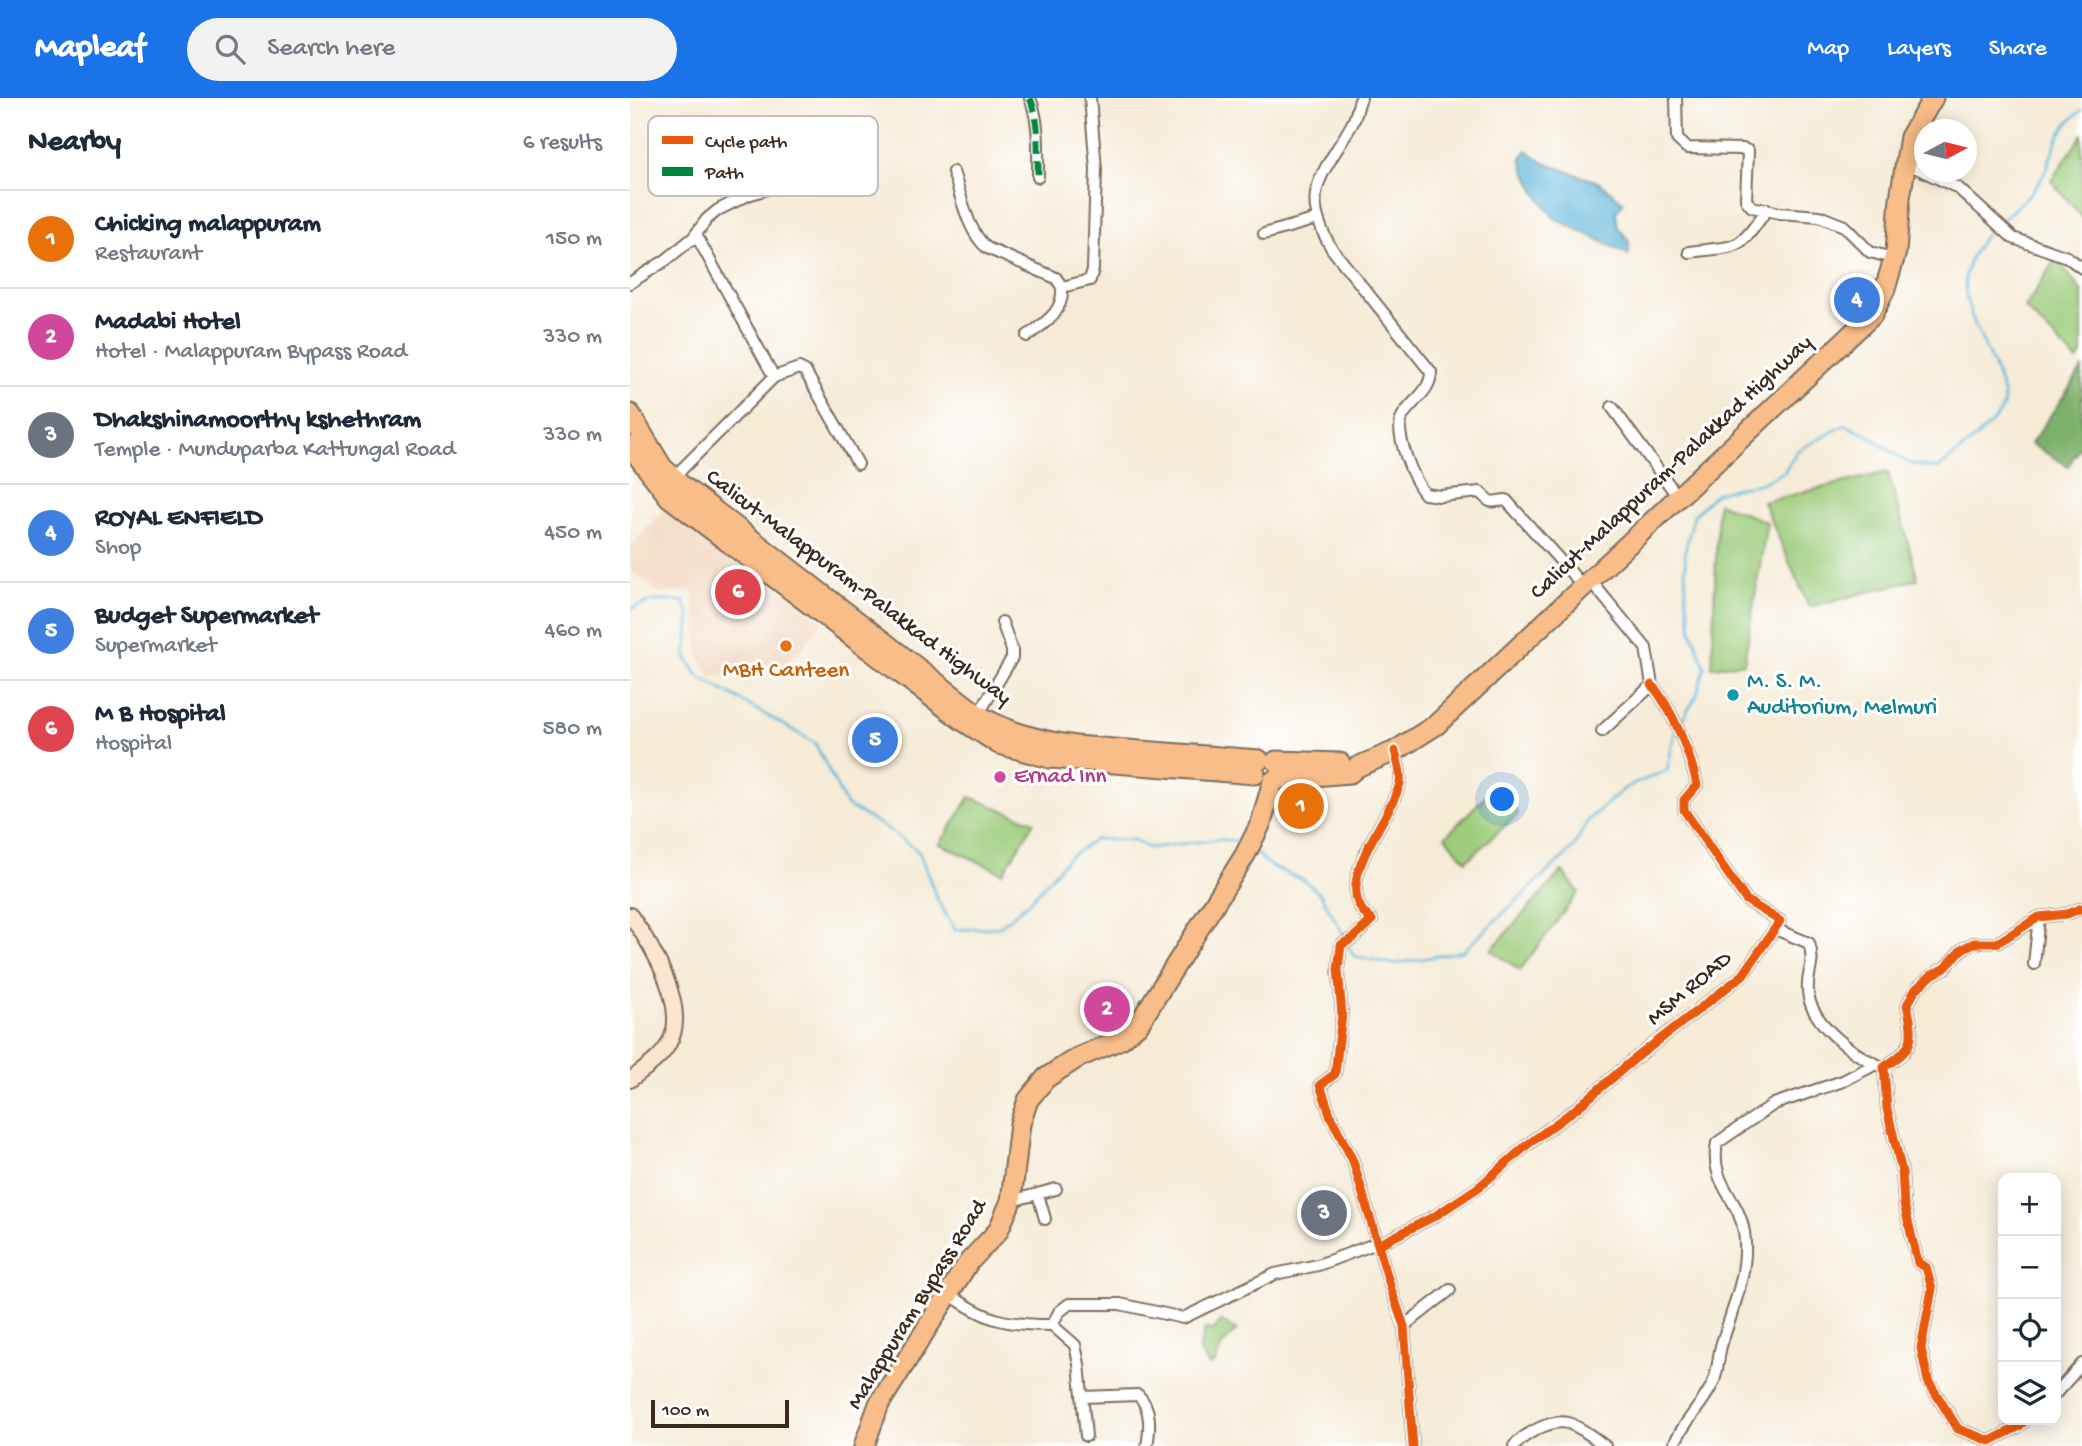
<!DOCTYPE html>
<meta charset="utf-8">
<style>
body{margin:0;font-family:"Gochi Hand",sans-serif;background:#f2f2f3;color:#1f2937}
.controls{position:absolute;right:21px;bottom:21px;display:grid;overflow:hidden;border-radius:14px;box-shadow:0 4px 18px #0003}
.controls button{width:63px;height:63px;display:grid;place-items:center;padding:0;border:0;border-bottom:2px solid #e0e1e3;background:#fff;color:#1f2937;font:35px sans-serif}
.compass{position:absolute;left:1284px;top:21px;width:63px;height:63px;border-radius:50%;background:#fff;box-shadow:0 4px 18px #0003;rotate:83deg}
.scale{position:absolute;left:21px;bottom:18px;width:138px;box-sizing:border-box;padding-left:7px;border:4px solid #3b2a1e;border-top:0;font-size:19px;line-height:24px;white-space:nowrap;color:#3b2a1e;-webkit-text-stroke:5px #fff;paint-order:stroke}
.you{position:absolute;left:873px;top:702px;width:24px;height:24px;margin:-18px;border:5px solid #fff;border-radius:50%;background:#1a73e8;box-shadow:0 0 0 10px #1a73e833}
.badge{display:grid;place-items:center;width:46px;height:46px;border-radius:50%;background:#1a73e8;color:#fff;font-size:23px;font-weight:700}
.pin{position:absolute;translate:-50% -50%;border:4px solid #fff;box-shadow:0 2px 7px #0006}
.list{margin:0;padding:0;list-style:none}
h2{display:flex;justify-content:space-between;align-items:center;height:91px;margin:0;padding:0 28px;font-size:30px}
h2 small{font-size:23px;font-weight:400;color:#747a83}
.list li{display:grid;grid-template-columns:46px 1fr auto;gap:21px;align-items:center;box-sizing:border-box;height:98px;padding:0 28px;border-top:2px solid #e0e1e3}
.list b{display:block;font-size:26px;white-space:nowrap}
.list p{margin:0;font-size:23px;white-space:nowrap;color:#747a83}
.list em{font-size:23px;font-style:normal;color:#747a83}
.icon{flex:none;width:38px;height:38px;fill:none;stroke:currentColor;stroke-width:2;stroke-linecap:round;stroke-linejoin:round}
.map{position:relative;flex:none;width:1452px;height:1348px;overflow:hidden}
header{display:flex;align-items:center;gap:42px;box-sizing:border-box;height:98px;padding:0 35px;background:#1a73e8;color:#fff}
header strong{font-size:33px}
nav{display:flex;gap:38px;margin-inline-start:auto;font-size:24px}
.search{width:490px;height:63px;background:#f2f2f3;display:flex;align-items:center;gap:18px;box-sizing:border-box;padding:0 24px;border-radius:38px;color:#747a83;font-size:26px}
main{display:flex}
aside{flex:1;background:#fff}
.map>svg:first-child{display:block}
.built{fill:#f1d5bd}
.green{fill:#9ccc7b;stroke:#6c7b4c;stroke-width:2}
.forest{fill:#7db06b;stroke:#5c6d44;stroke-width:2}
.water{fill:#5cb4d9;stroke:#4c6f7c;stroke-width:2}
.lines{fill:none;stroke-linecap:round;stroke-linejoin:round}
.stream{stroke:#5cb4d9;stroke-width:2.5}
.street-casing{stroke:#7c6e5f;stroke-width:14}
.secondary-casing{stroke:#7c6e5f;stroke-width:18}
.highway-casing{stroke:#7c6e5f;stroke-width:23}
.street{stroke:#fff;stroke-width:10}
.secondary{stroke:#fce5cf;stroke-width:14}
.highway{stroke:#f8bd88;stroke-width:19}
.quiet{stroke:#00873e;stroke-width:7;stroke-dasharray:14 7;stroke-linecap:butt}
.cycleway-casing{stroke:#fff;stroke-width:13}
.cycleway{stroke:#e8590c;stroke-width:9}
.food-dot{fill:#e8710a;stroke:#fff;stroke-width:2.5}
.culture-dot{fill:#0f9aa8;stroke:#fff;stroke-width:2.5}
.hotel-dot{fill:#d1479c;stroke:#fff;stroke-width:2.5}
.labels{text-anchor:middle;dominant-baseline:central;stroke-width:6;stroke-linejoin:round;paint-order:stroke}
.street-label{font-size:23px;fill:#3b2a1e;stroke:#fff}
.food-label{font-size:23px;fill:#c56008;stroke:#fff}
.culture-label{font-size:23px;fill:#0d838f;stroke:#fff;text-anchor:start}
.hotel-label{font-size:23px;fill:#b23c85;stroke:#fff;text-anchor:start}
.key{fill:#fff;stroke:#c4bfbc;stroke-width:2}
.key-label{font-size:19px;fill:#3b2a1e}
</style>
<header>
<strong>Mapleaf</strong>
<div class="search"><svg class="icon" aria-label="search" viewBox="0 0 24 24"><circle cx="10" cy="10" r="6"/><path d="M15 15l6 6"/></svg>Search here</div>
<nav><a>Map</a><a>Layers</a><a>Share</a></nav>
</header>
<main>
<aside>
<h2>Nearby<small>6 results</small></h2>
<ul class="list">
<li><span class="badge" style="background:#e8710a">1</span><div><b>Chicking malappuram</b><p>Restaurant</p></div><em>150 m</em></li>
<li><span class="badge" style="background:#d1479c">2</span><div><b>Madabi Hotel</b><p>Hotel · Malappuram Bypass Road</p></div><em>330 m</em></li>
<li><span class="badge" style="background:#6b7280">3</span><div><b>Dhakshinamoorthy kshethram</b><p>Temple · Munduparba Kattungal Road</p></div><em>330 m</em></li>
<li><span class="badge" style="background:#3f7fe0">4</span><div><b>ROYAL ENFIELD</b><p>Shop</p></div><em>450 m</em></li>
<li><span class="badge" style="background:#3f7fe0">5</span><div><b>Budget Supermarket</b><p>Supermarket</p></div><em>460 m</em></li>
<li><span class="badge" style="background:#e0444e">6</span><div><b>M B Hospital</b><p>Hospital</p></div><em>580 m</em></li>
</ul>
</aside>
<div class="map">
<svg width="1452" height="1348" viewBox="0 0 1452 1348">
<rect width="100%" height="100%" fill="#fff"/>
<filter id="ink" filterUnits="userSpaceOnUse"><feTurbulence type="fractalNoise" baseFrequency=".0143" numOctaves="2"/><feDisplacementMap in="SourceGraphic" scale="14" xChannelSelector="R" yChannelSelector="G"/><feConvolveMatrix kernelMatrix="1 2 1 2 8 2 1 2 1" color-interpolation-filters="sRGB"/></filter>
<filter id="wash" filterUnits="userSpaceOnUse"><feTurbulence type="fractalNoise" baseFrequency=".00686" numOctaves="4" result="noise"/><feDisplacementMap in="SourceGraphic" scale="28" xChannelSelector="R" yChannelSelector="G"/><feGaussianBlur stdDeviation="1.57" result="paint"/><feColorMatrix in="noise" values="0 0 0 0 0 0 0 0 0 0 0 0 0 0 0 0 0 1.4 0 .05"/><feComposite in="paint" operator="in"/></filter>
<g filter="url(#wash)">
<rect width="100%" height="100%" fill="#f5ebd7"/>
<path class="built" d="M 37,408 L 193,523 L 170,553 L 153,567 L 125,579 L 80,578 L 69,558 L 62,493 L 31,496 L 0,472 L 0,449 Z"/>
<path class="green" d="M 1452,37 L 1452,119 L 1421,83 Z
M 1426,160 L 1452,194 L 1452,256 L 1447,263 L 1395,210 Z
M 1258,374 L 1288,481 L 1179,509 L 1133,404 Z
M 1088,405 L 1137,424 L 1114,565 L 1082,569 Z
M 869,684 L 888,716 L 836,763 L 815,739 Z
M 340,699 L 404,724 L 373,775 L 310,746 Z
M 932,773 L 949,794 L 890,872 L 861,852 Z
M 591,1223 L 607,1232 L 592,1247 L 585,1265 L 579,1268 L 569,1252 L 575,1231 L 584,1232 Z"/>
<path class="forest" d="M 1452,271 L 1452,346 L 1438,368 L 1401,346 Z"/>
<path class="water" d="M 897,52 L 914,65 L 968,84 L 994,104 L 986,114 L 988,129 L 999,143 L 999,157 L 924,120 L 907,96 L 894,71 L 891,59 Z"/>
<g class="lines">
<path class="stream" d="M 1371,123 C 1383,111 1401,97 1410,83 C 1427,54 1421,36 1452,12
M 0,511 L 22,503 L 53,503 L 60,518 L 56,559 L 68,578 L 185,645 L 216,707 L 258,731 L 289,754 L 307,801 L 325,832 L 369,829 L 399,804 L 438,760 L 466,741 L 503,742 L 520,750 L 590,741 L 614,744
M 1050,625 L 1066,599 L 1075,569 L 1062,534 L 1056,497 L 1055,453 L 1064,417 L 1086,395 L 1115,388 L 1130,386 L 1154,374 L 1167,353 L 1215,327 L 1236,336 L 1278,365 L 1308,371 C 1322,358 1369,325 1373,308 C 1376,299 1370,286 1367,277 C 1345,219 1308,181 1366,127
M 624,753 L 640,768 L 675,783 L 691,797 L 715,839
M 717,846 L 724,858 L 764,866 L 833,853 L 943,750 L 958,722 L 995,690 L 1037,672 L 1045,634"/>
</g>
</g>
<g filter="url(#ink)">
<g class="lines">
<defs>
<path id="street" d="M 400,0 C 410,24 408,54 408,79
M 731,0 C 727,8 727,18 722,26 C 694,77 667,93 702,151 L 801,274 C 801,294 780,304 772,319 C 764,336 784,383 795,396 L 810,398 L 850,394 C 863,408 860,403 876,402 L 953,488
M 1046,0 L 1047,41 L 1057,50 L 1113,51 L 1118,53 L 1116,102 L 1122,109 L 1150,115 L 1189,118 L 1214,128 L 1240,154 L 1263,160
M 1276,65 L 1328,90 L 1383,140 L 1437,159 L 1452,170
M 323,74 C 332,99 337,133 357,150 L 426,180 L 432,189
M 634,136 L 687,121
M 66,137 L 144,279
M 1059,154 C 1108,147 1107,156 1137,111
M 0,185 L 36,162 L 63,140 L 77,121 L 88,112 L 118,97 L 167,81 L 173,74 L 172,65
M 397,238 C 416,224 434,214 432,189 L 460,182 L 463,171 L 466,71 L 460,0
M 982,309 L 1048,399
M 43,380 L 144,279 L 169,270 L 175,273 L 228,366
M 960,482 L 1016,550 L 1022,587 L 972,633
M 348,617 L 382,560 L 382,552 L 372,524
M 765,653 C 767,662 772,676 770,685 C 761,723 696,789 742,822 L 723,840 L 711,847 L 708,871 L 712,917 L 705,976 L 690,987 L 701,1019 L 723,1063 L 762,1194 L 774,1228 L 783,1348
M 1145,831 L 1179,845 C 1186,868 1176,873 1178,894 C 1180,924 1222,956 1248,967
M 1404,866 L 1409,819
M 408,1096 L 415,1121
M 381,1103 L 426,1091
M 748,1147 L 805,1118 L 849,1089 L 897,1047 L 947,1010 L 1002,963 L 1113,877 L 1150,823 L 1116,802 L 1054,712 L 1054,702 L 1067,687 C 1061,658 1042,610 1022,587
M 319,1196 C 357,1223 376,1227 422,1227
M 774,1228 L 820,1192
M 1426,1295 L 1452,1266
M 452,1299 L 508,1297 C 522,1310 520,1331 517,1348
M 1396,1322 L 1388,1329 L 1360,1343 L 1328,1331 L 1298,1283 L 1291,1250 L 1302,1191 L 1296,1169 L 1288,1165 L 1274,1106 L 1272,1074 L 1257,1011 L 1254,969 C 1284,951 1285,941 1277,907 L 1286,891 L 1302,877 L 1315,870 L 1332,851 L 1344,845 L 1367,845 L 1409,819 L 1437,816 L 1452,810
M 456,1338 L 449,1266 L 445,1247 L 422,1227 L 429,1214 L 439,1206 L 490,1206 L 553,1220 L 645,1176 L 688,1167 L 747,1145
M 884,1348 C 895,1336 920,1321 938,1325 C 951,1329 964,1340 975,1348
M 1043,1348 C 1053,1324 1073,1307 1083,1285 C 1088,1274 1088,1260 1091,1248 C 1102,1212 1120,1172 1114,1134 C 1109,1099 1079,1086 1087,1045 L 1144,1006 L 1213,983 L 1246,966"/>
<path id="secondary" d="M 0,817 C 21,846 60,910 39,945 C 31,961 14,971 0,982"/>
<path id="highway" d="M 0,316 L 32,369 L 50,386 L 348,617 C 379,635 410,643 445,648 L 629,662
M 0,348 L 39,399 L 332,622 L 369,646 L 420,660 L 625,676
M 646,663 L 710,665
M 646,681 L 720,675 L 727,669 L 765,653 L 806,627 L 1242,217 L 1255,191 L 1266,154 L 1270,100 L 1280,39 L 1303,0
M 234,1348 L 249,1306 L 338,1165 L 368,1133 L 381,1103 L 390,1026 L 398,1002 L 416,980 L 447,960 L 491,941 L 508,927 L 615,757 L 631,725 L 643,683"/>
</defs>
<use href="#street" class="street-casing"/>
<use href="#secondary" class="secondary-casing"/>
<use href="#highway" class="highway-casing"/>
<use href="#street" class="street"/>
<use href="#secondary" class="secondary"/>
<use href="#highway" class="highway"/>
<path class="quiet" d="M 400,0 C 410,24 408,54 408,79"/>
<defs>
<path id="cycleway" d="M 765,653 C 767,662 772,676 770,685 C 761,723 696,789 742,822 L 723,840 L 711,847 L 708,871 L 712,917 L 705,976 L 690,987 L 701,1019 L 723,1063 L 762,1194 L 774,1228 L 783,1348
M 748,1147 L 805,1118 L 849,1089 L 897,1047 L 947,1010 L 1002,963 L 1113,877 L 1150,823 L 1116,802 L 1054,712 L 1054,702 L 1067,687 C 1061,658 1042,610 1022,587
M 1396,1322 L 1388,1329 L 1360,1343 L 1328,1331 L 1298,1283 L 1291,1250 L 1302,1191 L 1296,1169 L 1288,1165 L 1274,1106 L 1272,1074 L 1257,1011 L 1254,969 C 1284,951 1285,941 1277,907 L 1286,891 L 1302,877 L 1315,870 L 1332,851 L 1344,845 L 1367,845 L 1409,819 L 1437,816 L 1452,810"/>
</defs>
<use href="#cycleway" class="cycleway-casing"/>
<use href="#cycleway" class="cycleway"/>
</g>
</g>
<circle class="food-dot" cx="156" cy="548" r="7"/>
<circle class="culture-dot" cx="1103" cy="597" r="7"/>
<circle class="hotel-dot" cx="370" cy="679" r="7"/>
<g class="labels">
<g class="street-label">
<text transform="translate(1042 370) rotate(-43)">Calicut-Malappuram-Palakkad Highway</text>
<text transform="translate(228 490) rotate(37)">Calicut-Malappuram-Palakkad Highway</text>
<text transform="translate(1060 891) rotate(-40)">MSM ROAD</text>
<text transform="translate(288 1207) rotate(-58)">Malappuram Bypass Road</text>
</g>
<g class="food-label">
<text x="156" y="573">MBH Canteen</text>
</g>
<g class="culture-label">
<text x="1117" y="584">M. S. M.<tspan x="1117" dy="26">Auditorium, Melmuri</tspan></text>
</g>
<g class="hotel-label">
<text x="384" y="679">Ernad Inn</text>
</g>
</g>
<rect x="18" y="18" width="230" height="80" rx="10" class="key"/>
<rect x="32" y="38" width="31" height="8" fill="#e8590c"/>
<rect x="32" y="69" width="31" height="9" fill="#00873e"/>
<g class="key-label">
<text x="75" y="49">Cycle path</text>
<text x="75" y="80">Path</text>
</g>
</svg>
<div class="controls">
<button>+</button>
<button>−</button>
<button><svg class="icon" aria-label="locate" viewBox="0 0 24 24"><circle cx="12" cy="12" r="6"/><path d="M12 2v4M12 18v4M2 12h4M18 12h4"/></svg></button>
<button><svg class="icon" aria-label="layers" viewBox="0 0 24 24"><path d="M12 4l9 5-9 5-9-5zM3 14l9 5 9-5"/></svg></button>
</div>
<svg class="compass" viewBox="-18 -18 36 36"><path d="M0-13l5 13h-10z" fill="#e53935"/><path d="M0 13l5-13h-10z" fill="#747a83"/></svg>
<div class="scale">100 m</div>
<div class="you"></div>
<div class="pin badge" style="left:671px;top:708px;background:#e8710a">1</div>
<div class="pin badge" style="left:477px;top:911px;background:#d1479c">2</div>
<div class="pin badge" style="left:694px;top:1115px;background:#6b7280">3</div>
<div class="pin badge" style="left:1227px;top:202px;background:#3f7fe0">4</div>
<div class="pin badge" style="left:245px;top:642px;background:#3f7fe0">5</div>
<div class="pin badge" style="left:108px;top:494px;background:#e0444e">6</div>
</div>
</main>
